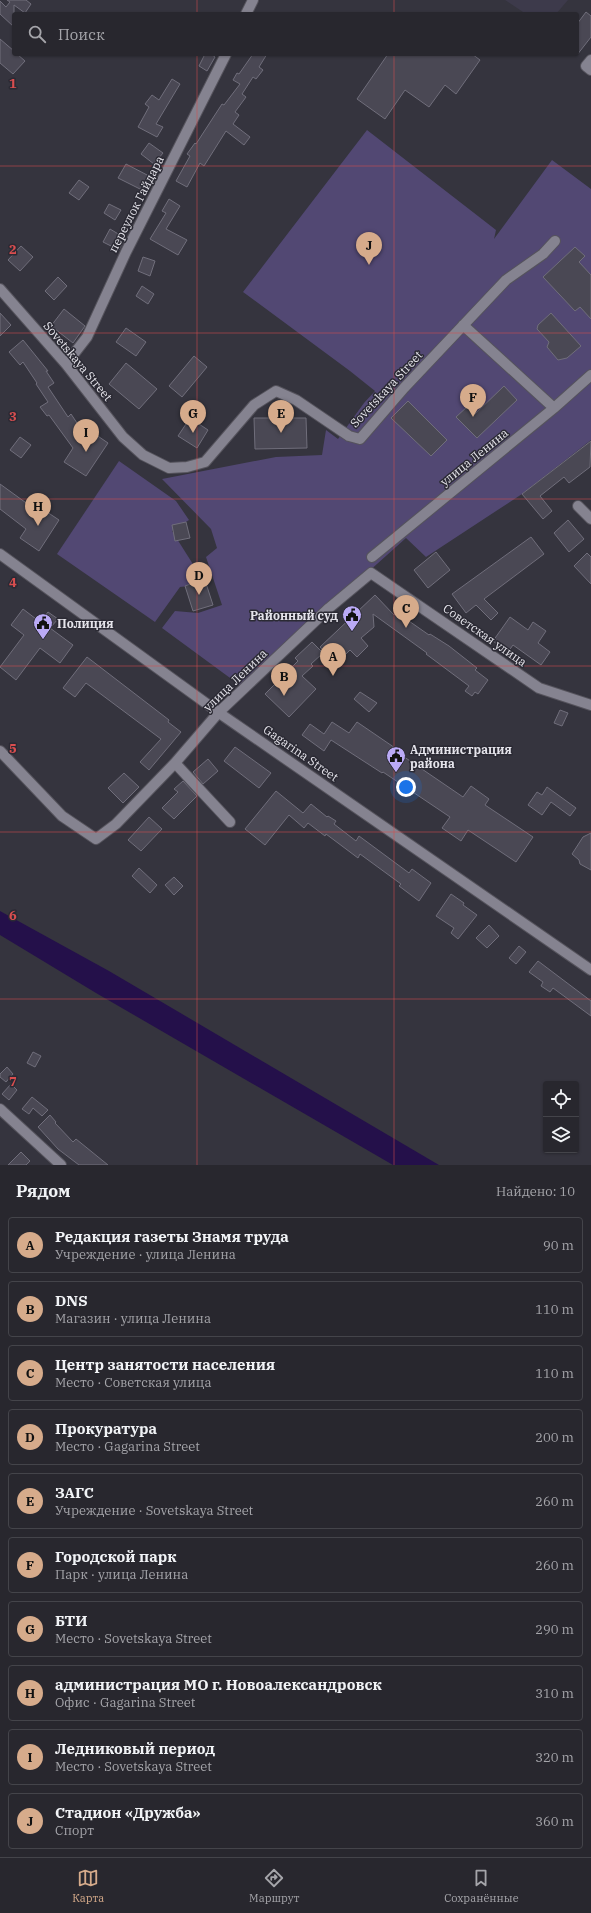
<!DOCTYPE html>
<html lang="ru">
<meta charset="utf-8">
<style>
body{margin:0;font-family:"IBM Plex Serif",serif;background:#302f36;color:#f1f3f6}
.controls{position:absolute;right:12px;bottom:12px;display:grid;overflow:hidden;border-radius:4px;box-shadow:0 1px 3px #0004}
.controls button{width:36px;height:36px;display:grid;place-items:center;padding:0;border:0;border-bottom:1px solid #44444a;background:#28272e;color:#f1f3f6;font:20px sans-serif}
.you{position:absolute;left:406px;top:787px;width:14px;height:14px;margin:-10px;border:3px solid #fff;border-radius:50%;background:#1a73e8;box-shadow:0 0 0 6px #1a73e833}
.badge{display:grid;place-items:center;width:26px;height:26px;border-radius:50%;background:#d6ab8b;color:#111;font-size:13px;font-weight:700}
.pin{position:absolute;translate:-50% -33px;filter:drop-shadow(0 1px 2px #0008)}
.pin::after{content:'';position:absolute;top:21px;width:14px;height:12px;background:inherit;clip-path:polygon(0 0,100% 0,50% 100%)}
.list{margin:0;padding:0;list-style:none}
h2{display:flex;justify-content:space-between;align-items:center;height:52px;margin:0;padding:0 16px;font-size:17px}
h2 small{font-size:13px;font-weight:400;color:#a5a5aa}
.list li{display:grid;grid-template-columns:26px 1fr auto;gap:12px;align-items:center;box-sizing:border-box;height:56px;margin:0 8px 8px;padding:0 8px;border:1px solid #44444a;border-radius:4px}
.list b{display:block;font-size:15px;white-space:nowrap}
.list p{margin:0;font-size:13px;white-space:nowrap;color:#a5a5aa}
.list em{font-size:13px;font-style:normal;color:#a5a5aa}
.icon{flex:none;width:22px;height:22px;fill:none;stroke:currentColor;stroke-width:2;stroke-linecap:round;stroke-linejoin:round}
.map{position:relative;flex:none;width:591px;height:1165px;overflow:hidden}
.search{position:absolute;background:#28272e;box-shadow:0 1px 3px #0004;left:12px;right:12px;top:12px;height:44px;display:flex;align-items:center;gap:10px;box-sizing:border-box;padding:0 14px;border-radius:4px;color:#a5a5aa;font-size:15px}
.sheet{height:692px;background:#28272e}
nav{display:flex;justify-content:space-around;align-items:center;box-sizing:border-box;height:56px;border-top:1px solid #44444a;background:#28272e;font-size:11px;color:#a5a5aa}
nav a{display:grid;justify-items:center;gap:2px}
nav .on{color:#d6ab8b}
.map>svg:first-child{display:block}
.built{fill:#3d3a4b}
.green{fill:#524873}
.water{fill:#24104a}
.building{fill:#4a4854;stroke:#706e7b}
.lines{fill:none;stroke-linecap:round;stroke-linejoin:round}
.minor-casing{stroke:#55535c;stroke-width:12}
.minor{stroke:#858390;stroke-width:10}
.grid{fill:none;stroke:#d94e4f;stroke-width:1;stroke-opacity:0.55}
.labels{text-anchor:middle;dominant-baseline:central;stroke-width:3;stroke-linejoin:round;paint-order:stroke}
.street-label{font-size:12px;fill:#e5e4eb;stroke:#2b2a34}
.poi-label{font-size:12px;font-weight:bold;fill:#e5e4eb;stroke:#2b2a34;text-anchor:start}
.grid-label{font-size:13px;text-anchor:middle;font-weight:bold;fill:#d94e4f;stroke:#2b2a34;stroke-width:3;stroke-linejoin:round;paint-order:stroke}
</style>
<div class="map">
<svg width="591" height="1165" viewBox="0 0 591 1165">
<rect width="100%" height="100%" fill="#35343e"/>
<path class="built" d="M 505,0 L 568,0 L 556,14 L 526,14 Z"/>
<path class="green" d="M 367,130 L 496,230 L 494,239 L 552,160 L 591,189 L 591,440 L 522,494 L 426,557 L 406,538 L 241,686 L 162,628 L 175,611 L 198,613 L 222,605 L 206,557 L 217,548 L 211,529 L 162,479 L 276,457 L 322,455 L 326,430 L 338,439 L 364,403 L 375,391 L 350,371 L 243,292 Z
M 119,461 L 176,501 L 189,520 L 172,531 L 196,569 L 188,586 L 180,587 L 155,622 L 57,554 Z"/>
<path class="water" d="M 0,911 L 109,971 L 439,1165 L 393,1165 L 96,993 L 0,935 Z"/>
<path class="building" d="M 7,0 L 26,0 L 31,4 L 25,13 L 14,5 L 14,27 L 0,14 L 0,1 L 6,7 L 10,2 Z
M 586,12 L 591,16 L 591,37 L 577,55 L 577,24 Z
M 0,39 L 14,51 L 14,54 L 17,54 L 25,61 L 13,74 L 0,63 Z
M 205,54 L 211,54 L 215,57 L 207,71 L 199,66 Z
M 253,54 L 267,54 L 259,67 L 263,70 L 256,79 L 253,77 L 242,94 L 246,97 L 235,112 L 239,115 L 233,124 L 250,137 L 244,145 L 226,131 L 204,166 L 200,163 L 187,187 L 176,181 L 190,156 L 187,154 L 195,143 L 196,144 L 222,104 L 224,105 L 240,84 L 233,80 L 237,73 L 239,74 Z
M 388,54 L 472,54 L 480,60 L 456,94 L 445,85 L 429,107 L 405,90 L 385,119 L 357,99 Z
M 172,79 L 180,84 L 156,124 L 163,127 L 157,137 L 138,127 L 149,107 L 145,104 L 152,95 L 159,100 Z
M 149,143 L 163,153 L 154,164 L 141,154 Z
M 126,164 L 149,176 L 142,190 L 118,178 Z
M 79,180 L 89,187 L 79,200 L 69,193 Z
M 169,199 L 180,206 L 166,229 L 187,240 L 178,255 L 150,239 L 166,213 L 162,211 Z
M 109,204 L 121,210 L 115,220 L 104,213 Z
M 110,229 L 125,238 L 119,250 L 103,242 Z
M 21,246 L 33,257 L 20,271 L 8,260 Z
M 575,247 L 585,256 L 579,262 L 591,275 L 591,319 L 580,307 L 575,311 L 543,277 Z
M 143,257 L 155,261 L 150,276 L 138,271 Z
M 58,277 L 67,286 L 54,300 L 45,291 Z
M 142,286 L 154,294 L 148,304 L 136,296 Z
M 64,309 L 85,326 L 73,343 L 51,326 Z
M 0,313 L 11,325 L 0,336 Z
M 551,313 L 581,346 L 567,358 L 558,360 L 547,347 L 549,342 L 537,329 L 538,325 Z
M 126,328 L 146,342 L 136,356 L 116,342 Z
M 23,340 L 48,371 L 46,371 L 54,383 L 48,387 L 68,417 L 71,414 L 83,432 L 86,428 L 108,443 L 86,476 L 64,462 L 73,448 L 49,415 L 47,416 L 40,407 L 48,402 L 36,384 L 37,383 L 23,362 L 20,365 L 9,352 Z
M 194,356 L 207,367 L 182,397 L 169,386 Z
M 126,363 L 157,389 L 139,409 L 109,384 Z
M 504,386 L 517,400 L 477,438 L 456,417 L 468,406 L 475,414 Z
M 408,401 L 447,440 L 431,456 L 391,418 Z
M 190,418 L 208,430 L 197,448 L 178,436 Z
M 254,418 L 306,418 L 307,448 L 255,449 Z
M 20,437 L 31,445 L 21,458 L 10,450 Z
M 591,441 L 590,467 L 569,483 L 564,477 L 540,496 L 552,511 L 543,519 L 522,494 Z
M 0,484 L 29,505 L 32,502 L 59,520 L 39,551 L 20,538 L 26,529 L 0,509 Z
M 568,520 L 584,539 L 569,552 L 554,533 Z
M 186,522 L 190,538 L 175,541 L 172,525 Z
M 531,537 L 544,554 L 484,599 L 498,613 L 491,620 L 476,605 L 466,613 L 452,594 Z
M 436,552 L 450,570 L 428,588 L 414,570 Z
M 587,553 L 591,557 L 591,584 L 574,566 Z
M 202,571 L 213,605 L 193,611 L 185,586 L 193,583 L 191,575 Z
M 375,595 L 394,615 L 396,612 L 429,635 L 430,634 L 449,646 L 477,668 L 475,670 L 488,680 L 478,694 L 475,692 L 472,696 L 465,691 L 469,686 L 426,654 L 427,653 L 373,614 L 374,627 L 361,638 L 368,646 L 357,657 L 350,650 L 336,664 L 320,647 Z
M 23,609 L 40,622 L 48,612 L 58,619 L 50,628 L 73,645 L 60,663 L 40,648 L 16,680 L 0,667 L 24,635 L 11,625 Z
M 510,617 L 528,630 L 533,622 L 546,631 L 538,643 L 550,652 L 541,665 L 513,645 L 508,652 L 493,641 Z
M 312,642 L 323,653 L 311,664 L 313,666 L 302,676 L 316,689 L 289,717 L 265,694 L 298,661 L 295,658 Z
M 87,657 L 169,720 L 168,722 L 181,732 L 149,770 L 140,762 L 161,739 L 86,683 L 75,697 L 63,688 Z
M 360,692 L 377,703 L 369,712 L 354,699 Z
M 560,710 L 568,713 L 562,726 L 554,723 Z
M 332,722 L 349,733 L 357,722 L 398,750 L 397,752 L 463,797 L 471,786 L 489,799 L 485,805 L 533,837 L 516,862 L 468,830 L 461,841 L 442,828 L 450,817 L 383,772 L 382,773 L 331,740 L 324,751 L 302,735 L 310,724 L 324,734 Z
M 235,747 L 271,773 L 259,788 L 224,761 Z
M 208,759 L 218,771 L 203,784 L 193,772 Z
M 124,773 L 139,787 L 123,803 L 108,788 Z
M 183,781 L 197,796 L 174,819 L 162,808 L 178,792 L 174,789 Z
M 547,787 L 576,808 L 570,816 L 551,802 L 542,815 L 528,805 L 537,792 L 542,795 Z
M 276,791 L 303,813 L 311,804 L 327,817 L 328,816 L 336,821 L 334,824 L 356,841 L 359,836 L 409,873 L 412,869 L 431,883 L 419,901 L 399,886 L 401,884 L 360,854 L 358,858 L 326,834 L 325,836 L 308,823 L 304,828 L 289,815 L 265,845 L 245,829 Z
M 149,817 L 162,829 L 141,851 L 128,840 Z
M 591,833 L 591,870 L 580,864 L 579,860 L 572,854 L 583,837 Z
M 139,868 L 157,885 L 150,893 L 132,876 Z
M 174,877 L 183,886 L 174,895 L 165,885 Z
M 451,894 L 464,903 L 463,905 L 477,915 L 458,939 L 451,933 L 454,928 L 436,916 Z
M 489,925 L 499,936 L 487,948 L 476,938 Z
M 519,946 L 526,952 L 516,964 L 509,958 Z
M 538,961 L 591,1001 L 591,1016 L 553,988 L 550,992 L 541,986 L 543,982 L 529,972 Z
M 33,1052 L 41,1056 L 35,1067 L 27,1063 Z
M 7,1067 L 13,1074 L 6,1082 L 0,1077 L 0,1074 Z
M 11,1084 L 17,1090 L 9,1100 L 2,1094 Z
M 32,1097 L 48,1110 L 42,1116 L 33,1108 L 29,1114 L 22,1109 Z
M 50,1115 L 56,1122 L 55,1123 L 73,1142 L 76,1139 L 108,1165 L 79,1165 L 58,1149 L 38,1127 Z
M 21,1152 L 30,1161 L 26,1165 L 8,1165 Z"/>
<g class="lines">
<defs>
<path id="minor" d="M 246,14 L 253,0
M 591,60 L 586,66 L 591,70
M 0,289 L 66,364 L 123,437 L 143,455 L 169,468 L 187,467 L 205,462 L 254,405 L 276,391 L 296,400 L 349,436 L 360,439 L 404,388 L 506,280 L 543,254 L 555,241
M 463,325 L 554,408
M 66,364 L 87,337 L 126,252 L 226,54
M 578,506 L 591,519
M 0,554 L 225,717 L 591,970
M 372,557 L 554,408 L 591,375
M 0,751 L 62,816 L 96,839 L 116,824 L 175,763 L 219,712 L 329,608 L 371,573 L 539,688 L 591,705
M 175,763 L 230,822
M 0,1109 L 61,1165"/>
</defs>
<use href="#minor" class="minor-casing"/>
<use href="#minor" class="minor"/>
</g>
<path class="grid" d="M 197,0 L 197,14M 394,0 L 394,14M 197,54 L 197,1165M 394,54 L 394,1165M 0,166 L 591,166M 0,333 L 591,333M 0,499 L 591,499M 0,666 L 591,666M 0,832 L 591,832M 0,999 L 591,999"/>
<defs>
<symbol id="civic-pin" viewBox="-11 -11 22 30"><path d="M0 17L-7.5 6A9.5 9.5 0 1 1 7.5 6Z" fill="#baaaf6" stroke="#2b2a34"/><path d="M-.6-6.5H3V-4.5H.6V-3L4-1V1h2V6H-6V1h2V-1L-.6-3ZM-1.2 2.5V6h2.4V2.5Z" fill="#111"/></symbol>
</defs>
<g fill-rule="evenodd">
<use href="#civic-pin" x="341" y="604" width="22" height="30"/>
<use href="#civic-pin" x="32" y="612" width="22" height="30"/>
<use href="#civic-pin" x="385" y="745" width="22" height="30"/>
</g>
<g class="labels">
<g class="street-label">
<text transform="translate(136 204) rotate(-63)">переулок Гайдара</text>
<text transform="translate(78 361) rotate(50)">Sovetskaya Street</text>
<text transform="translate(386 389) rotate(-47)">Sovetskaya Street</text>
<text transform="translate(474 457) rotate(-39)">улица Ленина</text>
<text transform="translate(485 635) rotate(35)">Советская улица</text>
<text transform="translate(235 680) rotate(-44)">улица Ленина</text>
<text transform="translate(301 753) rotate(35)">Gagarina Street</text>
</g>
<g class="poi-label">
<text x="338" y="615" text-anchor="end">Районный суд</text>
<text x="57" y="623">Полиция</text>
<text x="410" y="749">Администрация<tspan x="410" dy="14">района</tspan></text>
</g>
</g>
<g class="grid-label">
<text x="13" y="88">1</text>
<text x="13" y="254">2</text>
<text x="13" y="421">3</text>
<text x="13" y="587">4</text>
<text x="13" y="753">5</text>
<text x="13" y="920">6</text>
<text x="13" y="1086">7</text>
</g>
</svg>
<div class="controls">
<button><svg class="icon" aria-label="locate" viewBox="0 0 24 24"><circle cx="12" cy="12" r="6"/><path d="M12 2v4M12 18v4M2 12h4M18 12h4"/></svg></button>
<button><svg class="icon" aria-label="layers" viewBox="0 0 24 24"><path d="M12 4l9 5-9 5-9-5zM3 14l9 5 9-5"/></svg></button>
</div>
<div class="you"></div>
<div class="pin badge" style="left:333px;top:676px">A</div>
<div class="pin badge" style="left:284px;top:696px">B</div>
<div class="pin badge" style="left:406px;top:628px">C</div>
<div class="pin badge" style="left:199px;top:595px">D</div>
<div class="pin badge" style="left:281px;top:433px">E</div>
<div class="pin badge" style="left:473px;top:417px">F</div>
<div class="pin badge" style="left:193px;top:433px">G</div>
<div class="pin badge" style="left:38px;top:526px">H</div>
<div class="pin badge" style="left:86px;top:452px">I</div>
<div class="pin badge" style="left:369px;top:265px">J</div>
<div class="search"><svg class="icon" aria-label="search" viewBox="0 0 24 24"><circle cx="10" cy="10" r="6"/><path d="M15 15l6 6"/></svg>Поиск</div>
</div>
<section class="sheet">
<h2>Рядом<small>Найдено: 10</small></h2>
<ul class="list">
<li><span class="badge">A</span><div><b>Редакция газеты Знамя труда</b><p>Учреждение · улица Ленина</p></div><em>90 m</em></li>
<li><span class="badge">B</span><div><b>DNS</b><p>Магазин · улица Ленина</p></div><em>110 m</em></li>
<li><span class="badge">C</span><div><b>Центр занятости населения</b><p>Место · Советская улица</p></div><em>110 m</em></li>
<li><span class="badge">D</span><div><b>Прокуратура</b><p>Место · Gagarina Street</p></div><em>200 m</em></li>
<li><span class="badge">E</span><div><b>ЗАГС</b><p>Учреждение · Sovetskaya Street</p></div><em>260 m</em></li>
<li><span class="badge">F</span><div><b>Городской парк</b><p>Парк · улица Ленина</p></div><em>260 m</em></li>
<li><span class="badge">G</span><div><b>БТИ</b><p>Место · Sovetskaya Street</p></div><em>290 m</em></li>
<li><span class="badge">H</span><div><b>администрация МО г. Новоалександровск</b><p>Офис · Gagarina Street</p></div><em>310 m</em></li>
<li><span class="badge">I</span><div><b>Ледниковый период</b><p>Место · Sovetskaya Street</p></div><em>320 m</em></li>
<li><span class="badge">J</span><div><b>Стадион «Дружба»</b><p>Спорт</p></div><em>360 m</em></li>
</ul>
</section>
<nav>
<a class="on"><svg class="icon" aria-label="map" viewBox="0 0 24 24"><path d="M3 6l6-2 6 2 6-2v14l-6 2-6-2-6 2zM9 4v14M15 6v14"/></svg>Карта</a>
<a><svg class="icon" aria-label="directions" viewBox="0 0 24 24"><path d="M12 3l9 9-9 9-9-9zM9 14v-3h6M13 9l2 2-2 2"/></svg>Маршрут</a>
<a><svg class="icon" aria-label="saved" viewBox="0 0 24 24"><path d="M7 4h10v16l-5-4-5 4z"/></svg>Сохранённые</a>
</nav>
